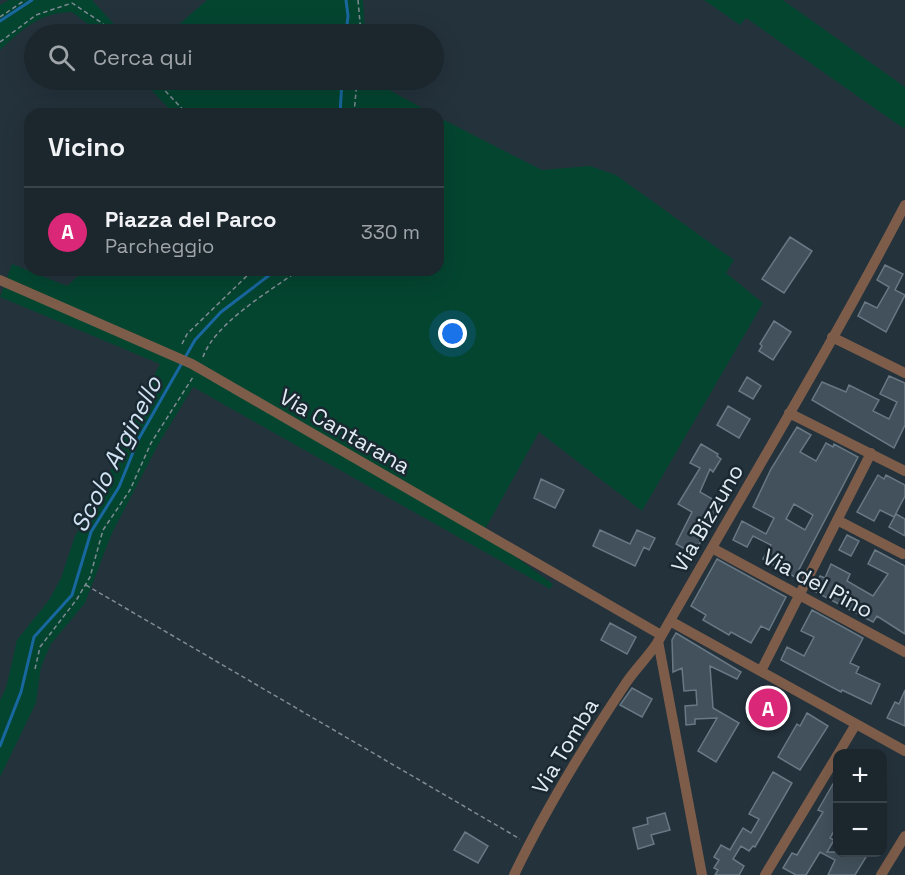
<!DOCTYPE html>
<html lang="it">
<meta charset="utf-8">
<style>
body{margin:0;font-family:"Space Grotesk",sans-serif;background:#242e35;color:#f1f3f6}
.controls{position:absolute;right:18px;bottom:18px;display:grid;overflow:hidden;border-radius:12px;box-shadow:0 6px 24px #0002}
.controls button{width:54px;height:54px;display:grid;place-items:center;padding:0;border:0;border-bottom:2px solid #394349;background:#1b262d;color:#f1f3f6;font:30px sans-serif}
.you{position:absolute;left:453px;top:334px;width:21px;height:21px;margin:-15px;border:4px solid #fff;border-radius:50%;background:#1a73e8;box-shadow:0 0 0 9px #1a73e833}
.badge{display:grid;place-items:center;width:39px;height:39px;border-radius:50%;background:#db2777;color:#fff;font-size:20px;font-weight:700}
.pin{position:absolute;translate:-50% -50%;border:3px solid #fff;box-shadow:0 2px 6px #0006}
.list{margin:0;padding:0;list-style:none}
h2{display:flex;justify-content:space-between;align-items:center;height:78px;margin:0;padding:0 24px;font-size:26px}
h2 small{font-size:20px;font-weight:400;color:#a0a5aa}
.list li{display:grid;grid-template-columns:39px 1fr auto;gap:18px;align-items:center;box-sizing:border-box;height:90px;padding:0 24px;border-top:2px solid #394349}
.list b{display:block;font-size:22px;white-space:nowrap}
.list p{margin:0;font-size:20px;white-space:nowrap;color:#a0a5aa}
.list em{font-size:20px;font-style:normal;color:#a0a5aa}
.icon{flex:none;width:33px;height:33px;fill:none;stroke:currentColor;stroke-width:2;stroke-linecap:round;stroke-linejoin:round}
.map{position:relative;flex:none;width:905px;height:875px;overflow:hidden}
.search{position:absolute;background:#1b262d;box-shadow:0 6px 24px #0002;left:24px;top:24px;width:420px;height:66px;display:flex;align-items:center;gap:15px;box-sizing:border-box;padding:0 21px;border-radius:33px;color:#a0a5aa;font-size:22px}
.panel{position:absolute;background:#1b262d;box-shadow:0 6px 24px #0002;left:24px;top:108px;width:420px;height:168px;border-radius:18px}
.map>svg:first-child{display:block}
.green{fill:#044530}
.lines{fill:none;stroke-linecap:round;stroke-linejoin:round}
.stream{stroke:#19679f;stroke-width:3}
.building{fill:#42515c;stroke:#687884;stroke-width:1.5;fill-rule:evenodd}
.path{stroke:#808b94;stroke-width:1.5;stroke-dasharray:4.5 3;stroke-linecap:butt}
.minor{stroke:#7d5d4a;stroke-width:10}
.labels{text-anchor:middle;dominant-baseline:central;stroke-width:5;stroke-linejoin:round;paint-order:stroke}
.street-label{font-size:22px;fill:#e2ebf2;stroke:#1a2832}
.water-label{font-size:24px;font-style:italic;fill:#d2e4f4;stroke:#1a2832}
</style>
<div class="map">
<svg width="905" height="875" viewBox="0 0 905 875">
<rect width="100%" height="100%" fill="#24323c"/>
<path class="green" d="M 9,0 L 92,0 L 123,34 L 101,34 L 72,12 C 39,13 24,28 0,50 L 0,5 Z
M 207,0 L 363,0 L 365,34 L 168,34 Z
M 704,0 L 783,0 L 905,87 L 905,126 L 903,128 L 746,18 L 740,25 Z
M 142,80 L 371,80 L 433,114 L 174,114 Z
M 438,117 L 542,170 L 590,166 L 616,175 L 734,260 L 726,273 L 763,303 L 642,511 L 539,432 L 483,533 L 553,584 L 550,589 L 193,387 L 159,443 L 112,533 L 85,603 L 51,644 L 41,667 L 36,703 L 0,777 L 0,700 L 6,688 L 17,640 L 49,600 L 61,578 L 75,536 L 102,492 L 130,423 L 160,364 L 0,297 L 12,264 L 67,286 L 85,270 L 438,270 Z"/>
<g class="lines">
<path class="stream" d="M 346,0 L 348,16 L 346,34
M 0,21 L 32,0
M 340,114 L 342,80
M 0,746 L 21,692 L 34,637 L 72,595 L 91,532 L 119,487 L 138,440 L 195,340 L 221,312 L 276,270"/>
</g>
<path class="building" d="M 790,237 L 812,251 L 784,293 L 762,279 Z
M 885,265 L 903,274 L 895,290 L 905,295 L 886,332 L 858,316 L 865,302 L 877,308 L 889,287 L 877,280 Z
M 774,321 L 791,332 L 773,360 L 759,351 L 762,346 L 760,344 Z
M 889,376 L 905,383 L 905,425 L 894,448 L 812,400 L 822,382 L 846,392 L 849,385 L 879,400 L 873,411 L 889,419 L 897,402 L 880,394 Z
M 747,377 L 761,386 L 753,399 L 739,391 Z
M 728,406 L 750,419 L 739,438 L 717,425 Z
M 797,427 L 811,435 L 800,452 L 816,461 L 826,443 L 833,447 L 834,444 L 858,457 L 795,577 L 763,559 L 771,545 L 753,536 L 747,547 L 733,540 L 742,521 L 766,534 L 774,518 L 753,507 L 771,469 ZM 794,504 L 813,515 L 805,530 L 786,519 Z
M 701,444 L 718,454 L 717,456 L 721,459 L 713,472 L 710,469 L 700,492 L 721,504 L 694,554 L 676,544 L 692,512 L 678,504 L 700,468 L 690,463 Z
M 878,475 L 884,479 L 886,475 L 905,485 L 905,496 L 894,517 L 880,510 L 874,521 L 857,512 Z
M 541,479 L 564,490 L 555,508 L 534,498 Z
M 896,514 L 905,519 L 905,536 L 889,527 Z
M 600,530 L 630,544 L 637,530 L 655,538 L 649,550 L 644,547 L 635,566 L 593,546 Z
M 847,535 L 859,541 L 851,556 L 839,550 Z
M 875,550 L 905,566 L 905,634 L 877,616 L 873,622 L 812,590 L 820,576 L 825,578 L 831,564 L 850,574 L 847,581 L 873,596 L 888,574 L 868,564 Z
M 717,559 L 786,597 L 769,630 L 761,626 L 751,643 L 731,632 L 729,635 L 703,620 L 706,615 L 691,606 Z
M 812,610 L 863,638 L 850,663 L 859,667 L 856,673 L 880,684 L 871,704 L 842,690 L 841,692 L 781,660 L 787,647 L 804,656 L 814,637 L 801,631 Z
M 610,623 L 636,637 L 627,654 L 601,640 Z
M 676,633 L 741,672 L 737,679 L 710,666 L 713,708 L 739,723 L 716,762 L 698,751 L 717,718 L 695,719 L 695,724 L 686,725 L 685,706 L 697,705 L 696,690 L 684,691 L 682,668 L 673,672 L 672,640 Z
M 632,688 L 652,699 L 642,717 L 620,705 Z
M 905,690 L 905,726 L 887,718 L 895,702 L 899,704 Z
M 807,713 L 828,726 L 800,770 L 778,757 L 797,724 L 800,726 Z
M 773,772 L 792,783 L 755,847 L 753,846 L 749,851 L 741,846 L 733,859 L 744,866 L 739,875 L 715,875 L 718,870 L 714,868 L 719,860 L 714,857 L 721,845 L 730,850 L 743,828 L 751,833 L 759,819 L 749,814 Z
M 837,777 L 837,826 L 830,838 L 834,840 L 827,852 L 858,852 L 866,857 L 855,875 L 828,875 L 835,860 L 820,852 L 806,875 L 796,875 L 783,868 L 792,853 L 797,855 L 823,812 L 818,810 Z
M 665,813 L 670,830 L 651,835 L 654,844 L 638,849 L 633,828 L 648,824 L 647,818 Z
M 465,832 L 488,846 L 478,863 L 454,850 Z"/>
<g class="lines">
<path class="path" d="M 358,0 L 361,34
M 0,17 L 25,0
M 0,42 L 36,15 L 72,3 L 102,23 L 113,34
M 155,80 L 187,114
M 354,114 L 357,80
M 182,344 L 187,334 L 253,270
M 203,357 C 215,323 270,291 299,270
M 86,585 L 520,839
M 35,669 L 40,647 L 77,599 L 90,577 L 103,530 L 130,490 L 151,443 L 193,377"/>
<path class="minor" d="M 0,280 L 192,364 L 661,635
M 832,337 L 905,373
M 789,413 L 905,471
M 837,520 L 903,554
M 712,548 L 905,652
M 670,621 L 905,751
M 658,641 L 702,875
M 761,671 L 871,453
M 838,754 L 856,724
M 514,875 C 545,810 586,743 626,683 C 636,668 650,655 659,640 C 741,495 828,353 905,205
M 765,875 L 838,754
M 881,875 L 905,836"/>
</g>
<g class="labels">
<g class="street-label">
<text transform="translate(345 431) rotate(30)">Via Cantarana</text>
<text transform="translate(707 518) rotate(-60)">Via Bizzuno</text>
<text transform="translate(818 583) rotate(28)">Via del Pino</text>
<text transform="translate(565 746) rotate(-59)">Via Tomba</text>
</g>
<g class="water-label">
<text transform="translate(116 454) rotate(-63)">Scolo Arginello</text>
</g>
</g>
</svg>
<div class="controls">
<button>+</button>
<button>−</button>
</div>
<div class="you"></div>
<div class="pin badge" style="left:768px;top:708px">A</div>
<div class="search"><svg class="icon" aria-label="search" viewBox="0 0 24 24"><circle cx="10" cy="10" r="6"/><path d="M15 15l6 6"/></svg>Cerca qui</div>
<section class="panel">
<h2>Vicino<small></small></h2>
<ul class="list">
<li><span class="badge">A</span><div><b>Piazza del Parco</b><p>Parcheggio</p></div><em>330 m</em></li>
</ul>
</section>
</div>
